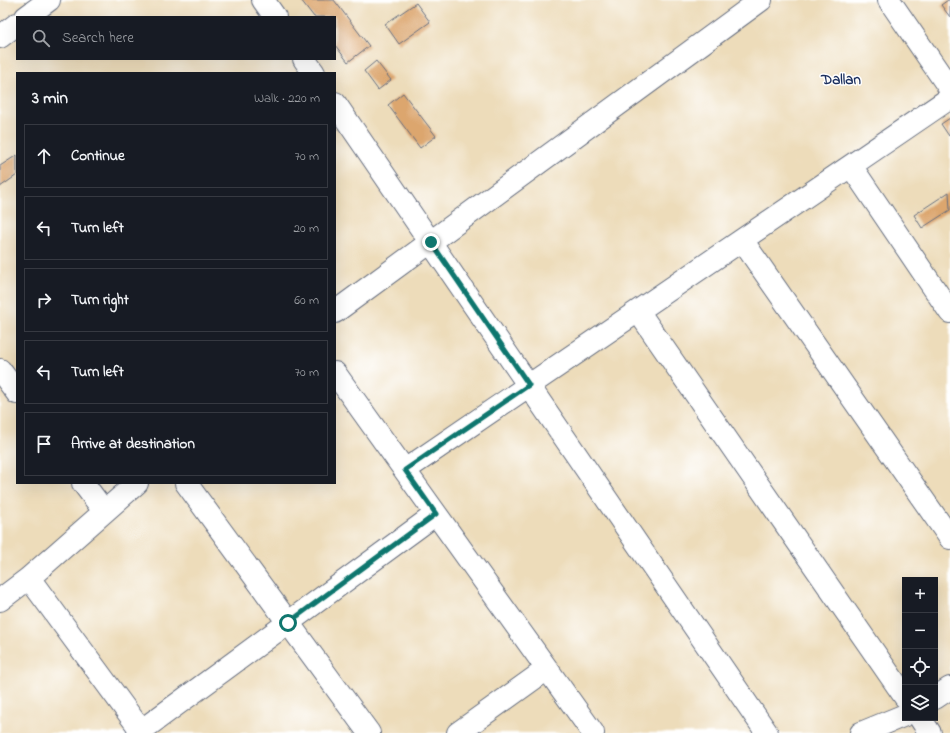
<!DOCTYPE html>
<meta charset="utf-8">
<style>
body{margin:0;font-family:"Indie Flower",sans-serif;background:#20242c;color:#f1f3f6}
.controls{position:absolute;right:12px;bottom:12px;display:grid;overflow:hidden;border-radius:0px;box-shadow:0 4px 16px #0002}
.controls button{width:36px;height:36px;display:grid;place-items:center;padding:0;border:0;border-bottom:1px solid #363941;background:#171b24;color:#f1f3f6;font:20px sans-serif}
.stop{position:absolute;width:12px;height:12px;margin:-9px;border:3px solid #0f766e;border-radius:50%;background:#fff}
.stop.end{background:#0f766e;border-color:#fff;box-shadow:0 1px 4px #0008}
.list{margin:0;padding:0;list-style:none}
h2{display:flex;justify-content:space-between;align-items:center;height:52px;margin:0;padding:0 16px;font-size:17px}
h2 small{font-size:13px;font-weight:400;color:#9ea1a6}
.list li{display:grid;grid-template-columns:26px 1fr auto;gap:12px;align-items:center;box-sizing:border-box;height:64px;margin:0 8px 8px;padding:0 8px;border:1px solid #363941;border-radius:0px}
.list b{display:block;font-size:15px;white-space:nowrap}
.list em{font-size:13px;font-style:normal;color:#9ea1a6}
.icon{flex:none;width:22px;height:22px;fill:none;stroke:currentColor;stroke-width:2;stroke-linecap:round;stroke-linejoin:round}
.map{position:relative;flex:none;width:950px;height:733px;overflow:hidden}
.search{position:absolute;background:#171b24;box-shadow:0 4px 16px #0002;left:16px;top:16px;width:320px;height:44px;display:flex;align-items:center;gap:10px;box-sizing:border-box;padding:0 14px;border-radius:0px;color:#9ea1a6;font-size:15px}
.panel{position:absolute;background:#171b24;box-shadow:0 4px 16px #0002;left:16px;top:72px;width:320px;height:412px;border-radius:0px}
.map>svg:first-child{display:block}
.building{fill:#dca66e}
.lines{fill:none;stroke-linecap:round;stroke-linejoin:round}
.minor-casing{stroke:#646c7e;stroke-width:24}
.minor{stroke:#fff;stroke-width:22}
.route{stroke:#0f766e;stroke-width:5}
.labels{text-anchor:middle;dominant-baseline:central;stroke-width:3;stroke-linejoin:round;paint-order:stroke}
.quarter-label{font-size:15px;font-weight:bold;fill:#1b2f5e;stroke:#fff}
</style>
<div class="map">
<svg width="950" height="733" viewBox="0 0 950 733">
<rect width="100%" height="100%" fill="#fff"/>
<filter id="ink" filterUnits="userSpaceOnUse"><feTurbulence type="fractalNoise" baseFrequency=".025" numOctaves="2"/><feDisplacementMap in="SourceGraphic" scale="8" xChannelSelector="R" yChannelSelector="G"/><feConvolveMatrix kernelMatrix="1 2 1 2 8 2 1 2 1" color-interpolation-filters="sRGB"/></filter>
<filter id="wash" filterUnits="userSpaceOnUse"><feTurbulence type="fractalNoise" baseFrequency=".012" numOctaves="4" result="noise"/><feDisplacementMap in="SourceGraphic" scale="16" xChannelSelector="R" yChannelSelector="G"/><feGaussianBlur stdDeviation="0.9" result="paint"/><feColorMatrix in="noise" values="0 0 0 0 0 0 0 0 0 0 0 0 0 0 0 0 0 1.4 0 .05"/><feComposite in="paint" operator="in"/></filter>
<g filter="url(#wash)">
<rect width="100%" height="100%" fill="#eddcba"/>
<g id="blocks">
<path class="building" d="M 301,0 L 334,0 L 369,46 L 348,62 L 335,45 L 335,17 L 314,17 Z
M 948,0 L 950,0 L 950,17 L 941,5 Z
M 416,3 L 430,22 L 399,44 L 385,24 Z
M 376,61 L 391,80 L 378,90 L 364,71 Z
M 403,93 L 436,136 L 420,148 L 388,105 Z
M 950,118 L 950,135 L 949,136 L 941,124 Z
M 17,155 L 17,175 L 0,187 L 0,166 Z
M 949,192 L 950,210 L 922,228 L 914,215 Z"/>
</g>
</g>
<g filter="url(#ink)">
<use href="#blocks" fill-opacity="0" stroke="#646c7e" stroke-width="1"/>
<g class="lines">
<defs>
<path id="minor" d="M 263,0 L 275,17
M 889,0 L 950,89
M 26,17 L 49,0
M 0,37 L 17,24
M 304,59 L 314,73
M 335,103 L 767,733
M 851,166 L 950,312
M 742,240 L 950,538
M 638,311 L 905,697
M 335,312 L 761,0
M 0,370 L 17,393
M 335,373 L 593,733
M 405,470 L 950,98
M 83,483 L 104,511
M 186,483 L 369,733
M 29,578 L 143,733
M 0,600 L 29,578 L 137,483
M 935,698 L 950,688
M 920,718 L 930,733
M 138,733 L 436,514
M 458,733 L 547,669
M 861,733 L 905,715"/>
</defs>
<use href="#minor" class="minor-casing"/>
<use href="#minor" class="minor"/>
</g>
</g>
<g class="lines" filter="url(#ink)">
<path class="route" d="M 288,623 L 436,514 L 405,470 L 529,385 L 431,242"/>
</g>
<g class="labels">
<g class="quarter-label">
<text x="841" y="80">Dallan</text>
</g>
</g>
</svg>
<div class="controls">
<button>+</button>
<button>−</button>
<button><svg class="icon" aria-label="locate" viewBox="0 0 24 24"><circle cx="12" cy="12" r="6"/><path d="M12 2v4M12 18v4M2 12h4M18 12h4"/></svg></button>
<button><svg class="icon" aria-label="layers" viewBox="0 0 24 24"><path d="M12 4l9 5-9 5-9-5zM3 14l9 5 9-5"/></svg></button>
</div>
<div class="stop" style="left:288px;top:623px"></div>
<div class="stop end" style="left:431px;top:242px"></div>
<div class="search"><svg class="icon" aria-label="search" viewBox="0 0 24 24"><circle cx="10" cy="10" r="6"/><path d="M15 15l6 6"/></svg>Search here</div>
<section class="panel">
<h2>3 min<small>Walk · 220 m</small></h2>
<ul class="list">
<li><svg class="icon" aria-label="ahead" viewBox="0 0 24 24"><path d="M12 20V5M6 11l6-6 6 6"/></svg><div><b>Continue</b></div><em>70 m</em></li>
<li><svg class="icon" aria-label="left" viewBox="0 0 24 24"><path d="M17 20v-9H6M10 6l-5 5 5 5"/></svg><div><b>Turn left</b></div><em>20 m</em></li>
<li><svg class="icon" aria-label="right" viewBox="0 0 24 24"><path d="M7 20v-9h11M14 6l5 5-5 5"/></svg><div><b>Turn right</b></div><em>60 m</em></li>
<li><svg class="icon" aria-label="left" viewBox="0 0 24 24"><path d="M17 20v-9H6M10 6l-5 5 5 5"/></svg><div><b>Turn left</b></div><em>70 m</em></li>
<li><svg class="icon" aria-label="arrive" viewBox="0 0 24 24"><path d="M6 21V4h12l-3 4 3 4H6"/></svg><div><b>Arrive at destination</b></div></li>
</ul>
</section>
</div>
